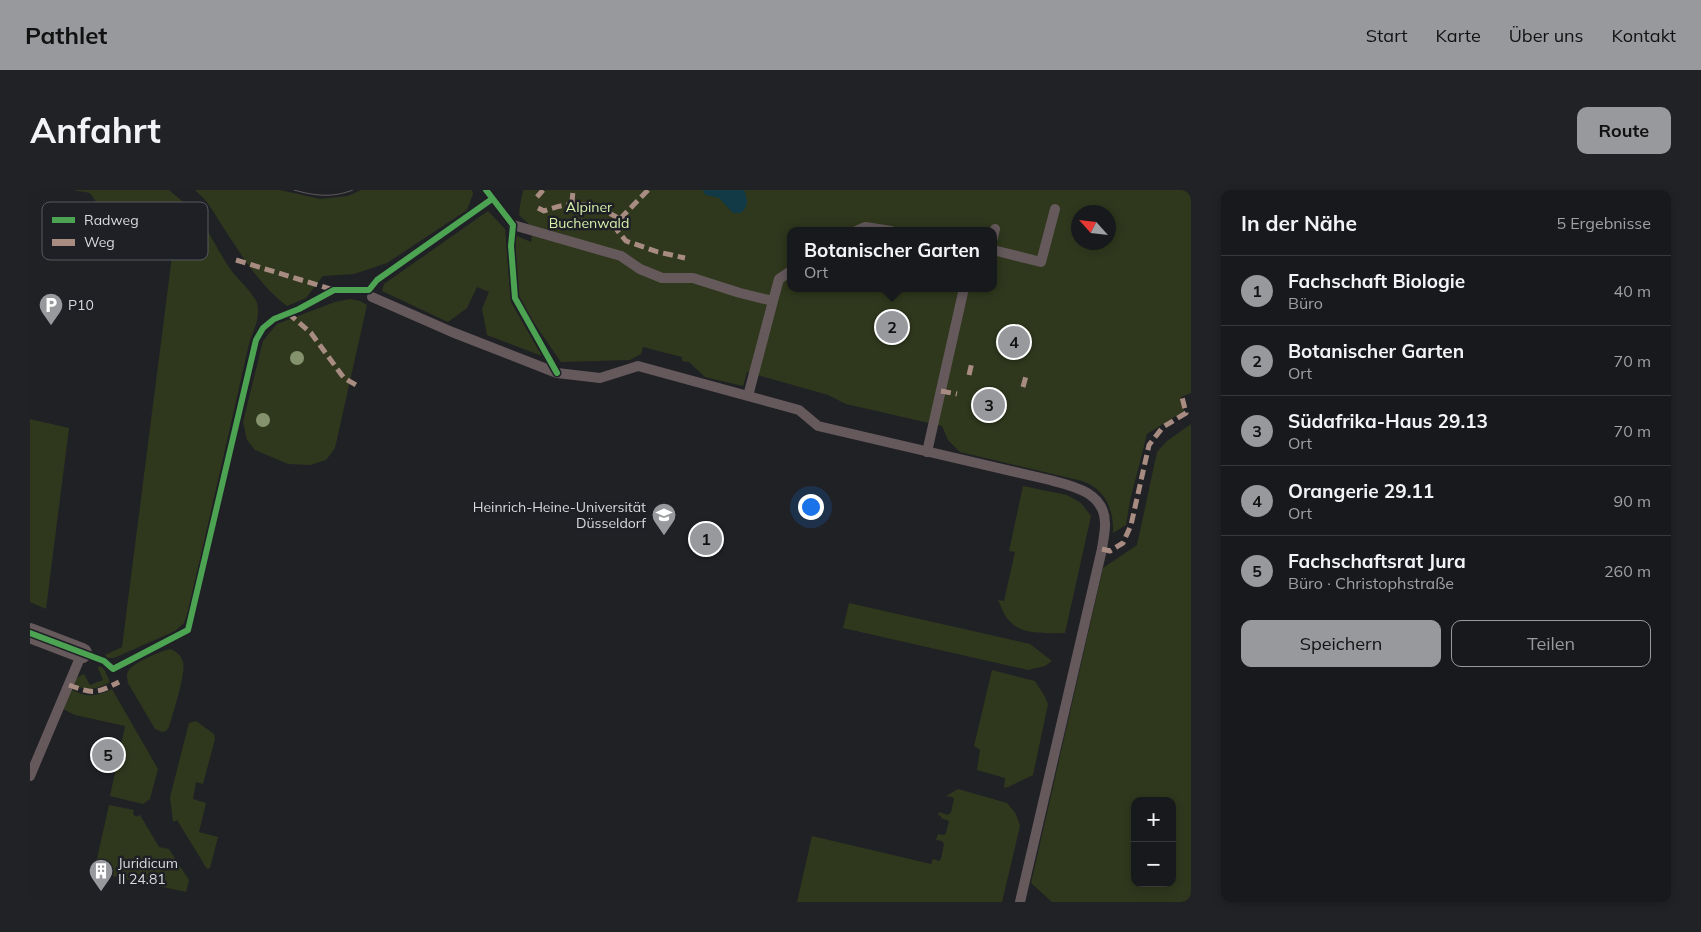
<!DOCTYPE html>
<html lang="de">
<meta charset="utf-8">
<style>
body{margin:0;font-family:Mulish,sans-serif;background:#212225;color:#f1f3f6}
.controls{position:absolute;right:15px;bottom:15px;display:grid;overflow:hidden;border-radius:10px;box-shadow:0 2px 8px #0003}
.controls button{width:45px;height:45px;display:grid;place-items:center;padding:0;border:0;border-bottom:1px solid #36383b;background:#18191c;color:#f1f3f6;font:25px sans-serif}
.compass{position:absolute;left:1041px;top:15px;width:45px;height:45px;border-radius:50%;background:#18191c;box-shadow:0 2px 8px #0003;rotate:297deg}
.you{position:absolute;left:780px;top:316px;width:18px;height:18px;margin:-12px;border:4px solid #fff;border-radius:50%;background:#1a73e8;box-shadow:0 0 0 8px #1a73e833}
.badge{display:grid;place-items:center;width:32px;height:32px;border-radius:50%;background:#98999d;color:#111;font-size:16px;font-weight:700}
.pin{position:absolute;translate:-50% -50%;border:2px solid #fff;box-shadow:0 1px 5px #0006}
.popup{position:absolute;left:757px;top:37px;width:210px;height:65px;box-sizing:border-box;display:grid;place-content:center;border-radius:10px;background:#18191c;filter:drop-shadow(0 1px 4px #0005);font-size:16px;white-space:nowrap;color:#9fa0a3}
.popup b{font-size:19px;color:#f1f3f6}
.popup::after{content:'';position:absolute;left:50%;top:100%;margin-left:-10px;border:10px solid transparent;border-top-color:#18191c}
.list{margin:0;padding:0;list-style:none}
h2{display:flex;justify-content:space-between;align-items:center;height:65px;margin:0;padding:0 20px;font-size:21px}
h2 small{font-size:16px;font-weight:400;color:#9fa0a3}
.list li{display:grid;grid-template-columns:32px 1fr auto;gap:15px;align-items:center;box-sizing:border-box;height:70px;padding:0 20px;border-top:1px solid #36383b}
.list b{display:block;font-size:19px;white-space:nowrap}
.list p{margin:0;font-size:16px;white-space:nowrap;color:#9fa0a3}
.list em{font-size:16px;font-style:normal;color:#9fa0a3}
.actions{display:flex;gap:10px;padding:15px 20px}
.actions a{flex:1;padding:11px 0;border:1px solid #98999d;border-radius:10px;text-align:center;font-size:18px;color:#98999d}
.actions .main{background:#98999d;color:#111}
.map{position:relative;flex:none;width:1161px;height:712px;overflow:hidden;border-radius:10px}
header{display:flex;align-items:center;gap:30px;box-sizing:border-box;height:70px;padding:0 25px;background:#98999d;color:#111}
header strong{font-size:24px}
nav{display:flex;gap:28px;margin-inline-start:auto;font-size:18px}
.intro{display:flex;align-items:center;justify-content:space-between;box-sizing:border-box;height:120px;padding:0 30px}
h1{margin:0;font-size:35px}
.button{padding:12px 22px;border-radius:10px;background:#98999d;color:#111;font-size:18px;font-weight:700}
main{display:flex;gap:30px;padding:0 30px}
aside{flex:1;background:#18191c;border-radius:10px;box-shadow:0 2px 8px #0003}
.map>svg:first-child{display:block}
.green{fill:#2f381d;fill-rule:evenodd}
.water{fill:#113a46}
.lines{fill:none;stroke-linecap:round;stroke-linejoin:round}
.lane{stroke:#65595c;stroke-width:10}
.street{stroke:#65595c;stroke-width:20}
.tram{stroke:#605a5d;stroke-width:1}
.quiet{stroke:#a88b81;stroke-width:5;stroke-dasharray:10 5;stroke-linecap:butt}
.cycleway-casing{stroke:#1f2026;stroke-width:9}
.cycleway{stroke:#4ca352;stroke-width:6}
.tree{fill:#84936e}
.labels{text-anchor:middle;dominant-baseline:central;stroke-width:5;stroke-linejoin:round;paint-order:stroke}
.park-label{font-size:14px;fill:#d6f0aa;stroke:#1f2026}
.poi-label{font-size:14px;fill:#d9dade;stroke:#1f2026;text-anchor:start}
.key{fill:#1f2026;stroke:#57585d;stroke-width:1}
.key-label{font-size:14px;fill:#d9dade}
</style>
<header>
<strong>Pathlet</strong>
<nav><a>Start</a><a>Karte</a><a>Über uns</a><a>Kontakt</a></nav>
</header>
<div class="intro"><h1>Anfahrt</h1><a class="button">Route</a></div>
<main>
<div class="map">
<svg width="1161" height="712" viewBox="0 0 1161 712">
<rect width="100%" height="100%" fill="#202125"/>
<path class="green" d="M 43,0 L 139,0 C 148,8 158,15 165,24 C 179,39 188,62 201,80 C 208,90 222,101 227,113 C 231,128 223,141 219,154 L 158,423 L 154,433 L 145,441 L 84,468 L 78,468 L 75,465 L 92,457 L 146,35 L 67,13 L 60,3 Z
M 165,0 L 250,0 L 290,9 L 318,6 L 331,0 L 442,0 L 443,4 L 437,20 L 357,73 L 324,84 L 293,86 L 276,108 L 257,116 C 229,95 212,66 193,37 C 183,22 179,12 165,0 Z
M 493,0 L 1161,0 L 1161,203 L 1151,207 L 1154,221 L 1117,244 L 1100,311 L 1096,335 L 1083,343 C 1084,319 1075,299 1052,291 L 930,262 L 918,250 L 912,236 L 816,214 L 798,205 L 717,182 L 713,196 L 675,187 L 659,172 L 652,171 L 652,167 L 613,157 L 611,164 L 600,170 L 531,172 L 497,123 L 488,104 L 485,45 L 501,52 L 503,38 L 489,25 L 490,15 ZM 1048,22 L 1078,22 L 1078,52 L 1048,52 ZM 761,41 L 963,41 L 963,98 L 761,98 Z
M 458,21 L 475,39 L 481,112 L 512,166 L 457,145 L 452,119 L 459,102 L 447,97 L 437,118 L 418,132 L 352,101 L 354,94 Z
M 320,109 L 330,111 L 337,115 L 305,258 L 296,270 L 280,275 L 258,274 L 225,260 L 217,250 L 213,232 L 233,151 L 241,141 L 247,134 L 305,112 Z
M 0,229 L 39,238 L 16,419 L 0,412 Z
M 1161,234 L 1161,712 L 1022,712 L 1001,693 L 1073,378 L 1107,355 L 1127,262 L 1137,251 ZM 1105,611 L 1142,611 L 1142,693 L 1105,693 Z
M 993,296 L 1037,305 L 1051,313 L 1061,326 L 1035,443 C 1017,443 989,446 977,428 C 973,423 971,416 968,410 L 974,411 L 985,362 L 979,361 Z
M 819,413 L 1000,454 L 1022,471 L 1015,476 L 998,480 L 813,438 Z
M 140,459 C 146,461 151,465 153,472 C 156,484 143,523 139,537 L 136,541 L 132,542 L 125,539 L 98,493 C 97,488 96,484 99,480 C 103,473 131,461 140,459 Z
M 69,476 L 74,479 L 80,492 C 68,499 51,504 42,490 L 54,484 L 60,495 L 73,490 L 68,478 Z
M 962,480 L 1005,491 L 1015,507 L 1018,514 L 1003,585 L 978,597 L 974,598 L 975,588 L 947,580 L 950,560 L 944,556 Z
M 39,498 C 56,508 65,507 82,499 L 128,579 L 120,609 L 113,614 L 80,606 L 95,536 L 45,525 L 31,518 Z
M 166,531 L 184,544 L 185,549 L 173,594 L 166,592 L 163,609 L 176,613 L 169,642 L 188,647 L 180,678 L 177,679 L 147,630 L 143,632 L 140,607 L 159,533 Z
M 928,599 L 977,613 L 986,624 L 990,636 L 972,712 L 767,712 L 782,646 L 901,674 L 903,669 L 909,671 L 911,669 L 914,654 L 912,651 L 906,650 L 908,644 L 914,645 L 916,643 L 919,631 L 911,628 L 911,626 L 908,625 L 909,622 L 918,625 L 921,622 L 924,609 L 922,607 L 916,606 Z
M 79,615 L 104,620 L 103,624 L 106,627 L 110,625 L 129,657 L 139,659 L 159,690 L 156,702 L 64,682 Z"/>
<path class="water" d="M 674,0 L 714,0 C 718,10 719,15 711,23 L 703,23 L 689,8 L 676,5 L 673,2 Z"/>
<g class="lines">
<path class="lane" d="M 483,35 L 591,66 L 610,79 L 632,88 L 663,88 L 710,103 L 743,111 L 749,89 L 761,81
M 826,41 L 835,37 L 861,41
M 963,48 L 965,39
M 963,60 L 1011,72 L 1025,19
M 342,107 L 422,142 L 527,183 L 570,188 L 608,176 L 769,220 L 788,236 L 1020,290 C 1044,296 1076,303 1075,335 C 1075,343 1073,351 1072,359 L 990,712
M 718,206 L 743,111
M 897,262 L 934,98
M 0,586 L 52,463"/>
<path class="street" d="M 0,443 L 52,463"/>
<path class="tram" d="M 264,0 C 285,6 302,8 323,0"/>
<path class="quiet" d="M 618,0 L 590,29 L 587,40 L 596,51 L 628,62 L 655,68
M 507,7 L 513,0
M 542,13 L 543,0
M 508,18 L 514,21 C 544,10 561,12 590,29
M 206,70 L 304,100
M 258,123 L 281,143 L 314,188 L 326,195
M 939,185 L 942,172
M 993,197 L 996,186
M 911,201 L 927,204
M 1072,359 L 1080,361 L 1093,353 L 1101,335 L 1119,255 L 1133,237 L 1156,223 L 1152,207
M 39,495 C 63,504 66,504 89,492"/>
<defs>
<path id="cycleway" d="M 456,0 L 483,35 L 481,56 L 485,108 L 527,183
M 0,443 L 74,471 L 83,479 L 158,440 L 226,150 L 233,138 L 244,129 L 269,119 L 304,100 L 339,100 L 347,90 L 462,9"/>
</defs>
<use href="#cycleway" class="cycleway-casing"/>
<use href="#cycleway" class="cycleway"/>
</g>
<g class="tree">
<circle cx="267" cy="168" r="7"/>
<circle cx="233" cy="230" r="7"/>
</g>
<defs>
<symbol id="parking-pin" viewBox="-11 -11 22 30"><path d="M0 17L-7.5 6A9.5 9.5 0 1 1 7.5 6Z" fill="#98999d" stroke="#1f2026"/><path d="M-3.5-5.5H1a3.5 3.5 0 0 1 0 7H-1V5.5H-3.5ZM-1-3.4V-.6H.8a1.4 1.4 0 0 0 0-2.8Z" fill="#fff"/></symbol>
<symbol id="university-pin" viewBox="-11 -11 22 30"><path d="M0 17L-7.5 6A9.5 9.5 0 1 1 7.5 6Z" fill="#98999d" stroke="#1f2026"/><path d="M0-5L7-2L0 1L-7-2ZM-4 1L0 2.5L4 1V4Q0 6-4 4Z" fill="#fff"/></symbol>
<symbol id="building-pin" viewBox="-11 -11 22 30"><path d="M0 17L-7.5 6A9.5 9.5 0 1 1 7.5 6Z" fill="#98999d" stroke="#1f2026"/><path d="M-4-6H4V6H1V3H-1V6H-4ZM-2.5-4.3h1.7v1.8h-1.7ZM.8-4.3h1.7v1.8H.8ZM-2.5-1h1.7V.8h-1.7ZM.8-1h1.7V.8H.8Z" fill="#fff"/></symbol>
</defs>
<g fill-rule="evenodd">
<use href="#parking-pin" x="7" y="101" width="28" height="38"/>
<use href="#university-pin" x="620" y="311" width="28" height="38"/>
<use href="#building-pin" x="57" y="667" width="28" height="38"/>
</g>
<g class="labels">
<g class="park-label">
<text x="559" y="17">Alpiner<tspan x="559" dy="16">Buchenwald</tspan></text>
</g>
<g class="poi-label">
<text x="38" y="115">P10</text>
<text x="616" y="317" text-anchor="end">Heinrich-Heine-Universität<tspan x="616" dy="16">Düsseldorf</tspan></text>
<text x="88" y="673">Juridicum<tspan x="88" dy="16">II 24.81</tspan></text>
</g>
</g>
<rect x="12" y="12" width="166" height="58" rx="8" class="key"/>
<rect x="22" y="27" width="23" height="6" fill="#4ca352"/>
<rect x="22" y="49" width="23" height="7" fill="#a88b81"/>
<g class="key-label">
<text x="54" y="35">Radweg</text>
<text x="54" y="57">Weg</text>
</g>
</svg>
<div class="controls">
<button>+</button>
<button>−</button>
</div>
<svg class="compass" viewBox="-18 -18 36 36"><path d="M0-13l5 13h-10z" fill="#e53935"/><path d="M0 13l5-13h-10z" fill="#9fa0a3"/></svg>
<div class="you"></div>
<div class="pin badge" style="left:676px;top:349px">1</div>
<div class="pin badge" style="left:862px;top:137px">2</div>
<div class="popup"><b>Botanischer Garten</b>Ort</div>
<div class="pin badge" style="left:959px;top:215px">3</div>
<div class="pin badge" style="left:984px;top:152px">4</div>
<div class="pin badge" style="left:78px;top:565px">5</div>
</div>
<aside>
<h2>In der Nähe<small>5 Ergebnisse</small></h2>
<ul class="list">
<li><span class="badge">1</span><div><b>Fachschaft Biologie</b><p>Büro</p></div><em>40 m</em></li>
<li><span class="badge">2</span><div><b>Botanischer Garten</b><p>Ort</p></div><em>70 m</em></li>
<li><span class="badge">3</span><div><b>Südafrika-Haus 29.13</b><p>Ort</p></div><em>70 m</em></li>
<li><span class="badge">4</span><div><b>Orangerie 29.11</b><p>Ort</p></div><em>90 m</em></li>
<li><span class="badge">5</span><div><b>Fachschaftsrat Jura</b><p>Büro · Christophstraße</p></div><em>260 m</em></li>
</ul>
<div class="actions"><a class="main">Speichern</a><a>Teilen</a></div>
</aside>
</main>
